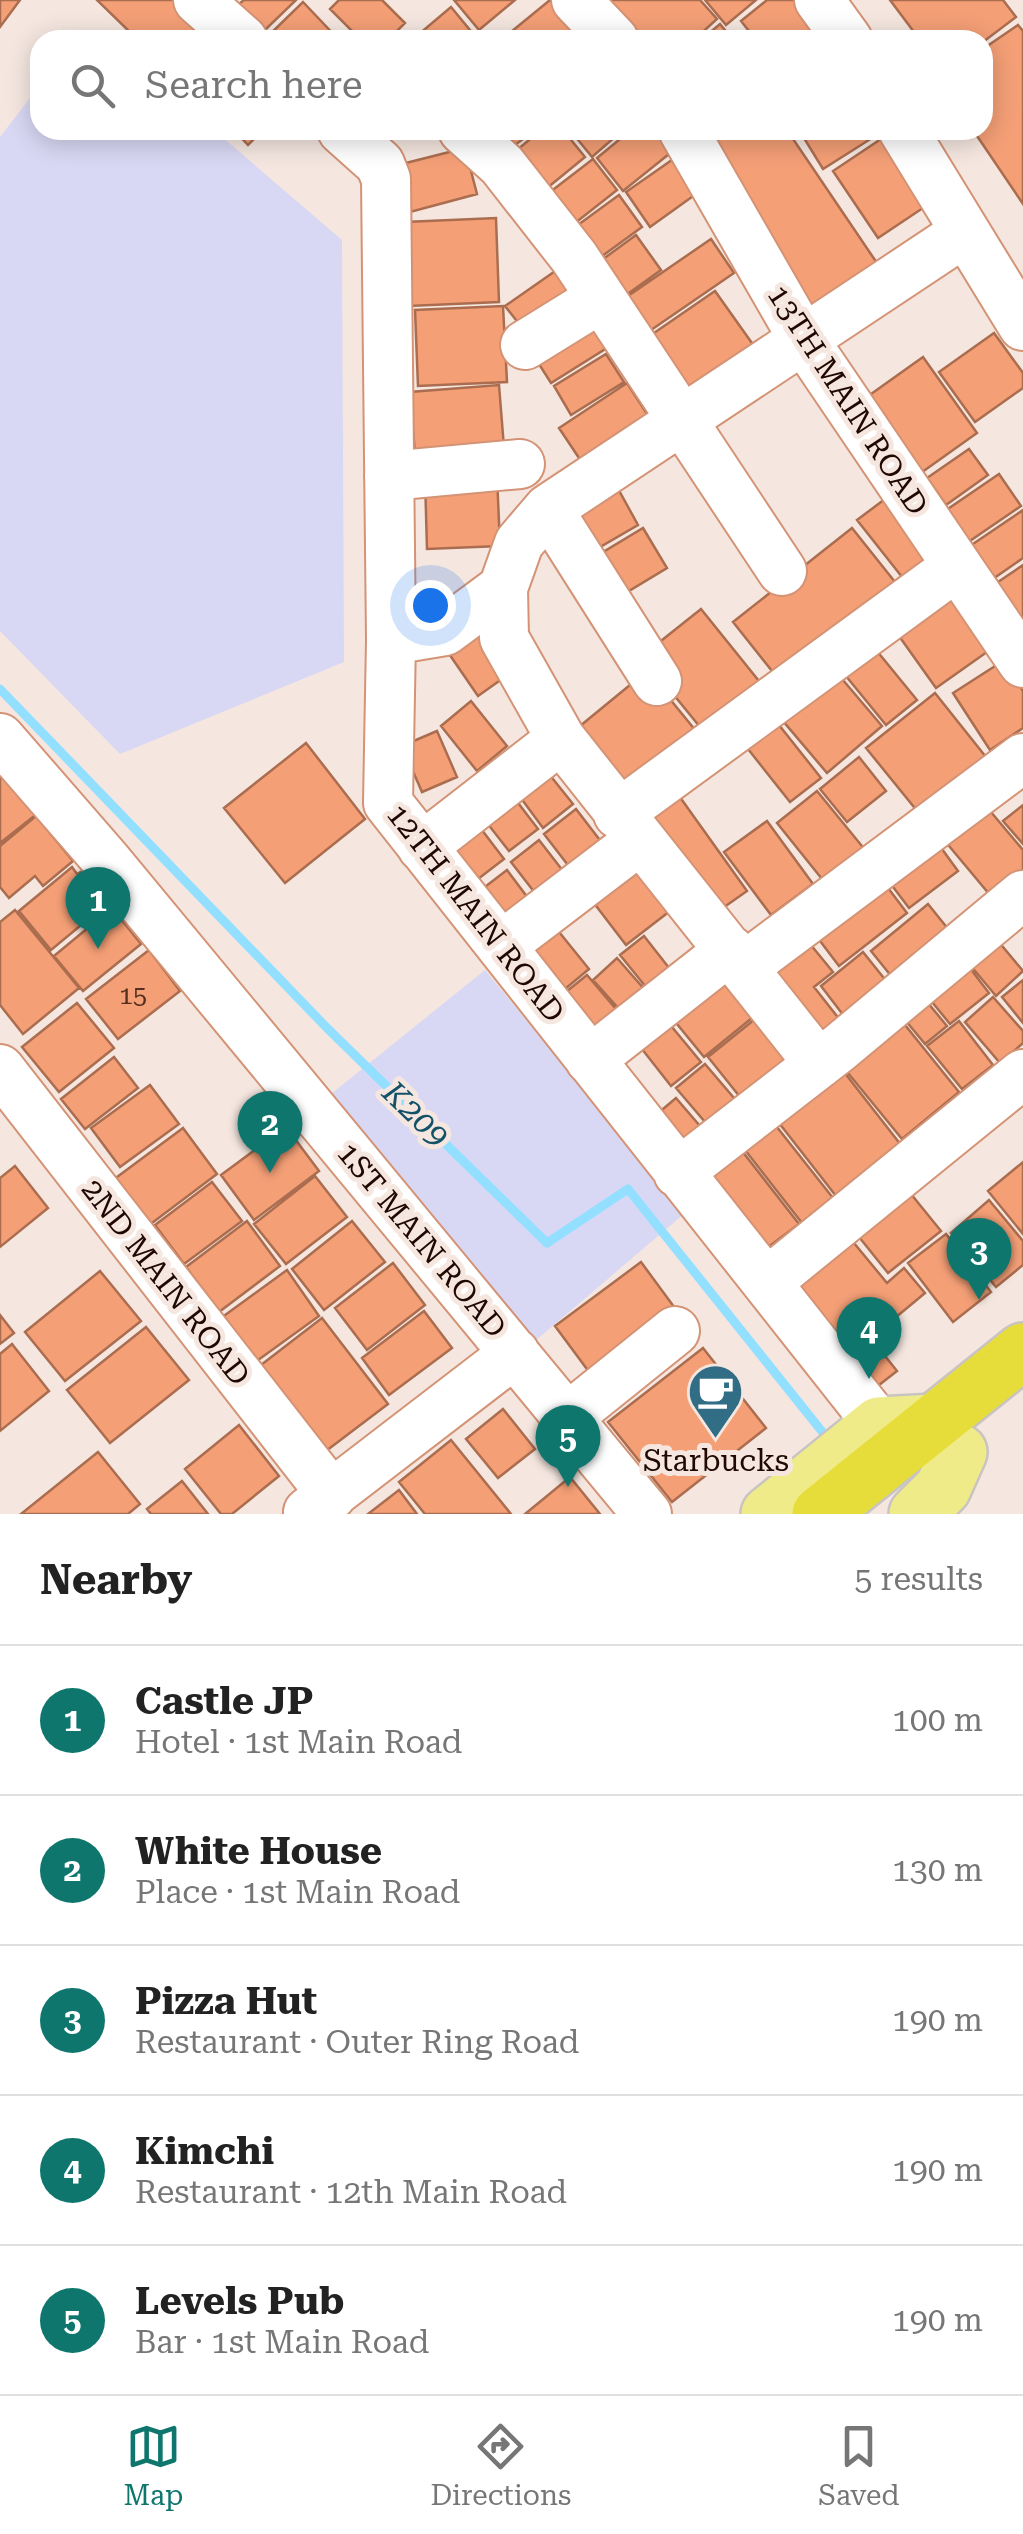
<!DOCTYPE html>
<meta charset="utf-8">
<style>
body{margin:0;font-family:"Roboto Serif",serif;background:#f2f2f2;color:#222}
.you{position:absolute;left:430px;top:605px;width:35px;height:35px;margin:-25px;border:8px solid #fff;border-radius:50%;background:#1a73e8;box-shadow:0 0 0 15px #1a73e833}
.badge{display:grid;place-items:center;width:65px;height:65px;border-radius:50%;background:#0f766e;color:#fff;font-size:32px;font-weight:700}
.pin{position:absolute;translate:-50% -82px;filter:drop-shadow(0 2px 5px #0008)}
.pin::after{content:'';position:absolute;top:52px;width:35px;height:30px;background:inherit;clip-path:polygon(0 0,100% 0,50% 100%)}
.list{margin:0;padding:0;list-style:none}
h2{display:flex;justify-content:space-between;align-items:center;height:130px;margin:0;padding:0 40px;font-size:42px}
h2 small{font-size:32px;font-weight:400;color:#767676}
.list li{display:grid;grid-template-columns:65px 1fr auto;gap:30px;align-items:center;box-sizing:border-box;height:150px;padding:0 40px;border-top:2px solid #e0e0e0}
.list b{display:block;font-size:38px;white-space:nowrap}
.list p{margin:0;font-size:32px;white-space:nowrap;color:#767676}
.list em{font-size:32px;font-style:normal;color:#767676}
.icon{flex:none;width:55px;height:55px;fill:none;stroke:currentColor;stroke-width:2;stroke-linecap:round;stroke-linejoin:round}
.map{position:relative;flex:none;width:1023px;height:1514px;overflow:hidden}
.search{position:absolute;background:#fff;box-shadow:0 5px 25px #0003;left:30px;right:30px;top:30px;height:110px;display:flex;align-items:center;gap:25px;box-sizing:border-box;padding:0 35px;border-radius:30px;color:#767676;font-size:38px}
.sheet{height:880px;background:#fff}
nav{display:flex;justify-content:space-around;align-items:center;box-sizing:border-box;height:140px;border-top:2px solid #e0e0e0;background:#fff;font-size:28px;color:#767676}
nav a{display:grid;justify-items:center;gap:5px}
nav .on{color:#0f766e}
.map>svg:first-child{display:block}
.green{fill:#d8d8f4}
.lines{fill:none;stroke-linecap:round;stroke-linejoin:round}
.stream{stroke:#93dfff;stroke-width:9}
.building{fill:#f49f76;stroke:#ab6d4f;stroke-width:2.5}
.minor-casing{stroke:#d49375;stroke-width:52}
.major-casing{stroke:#c9c4c2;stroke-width:60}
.highway-casing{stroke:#c9c4c2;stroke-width:60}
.minor{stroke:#fff;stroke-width:48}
.major{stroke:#f0eb89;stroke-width:55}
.highway{stroke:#e6dd3a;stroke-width:55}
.labels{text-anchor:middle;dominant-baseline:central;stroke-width:10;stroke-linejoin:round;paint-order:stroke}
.number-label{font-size:25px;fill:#542e1e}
.street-label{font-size:30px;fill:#1f0801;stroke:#f5e7e0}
.poi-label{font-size:30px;fill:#1f0801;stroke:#f5e7e0}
.water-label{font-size:32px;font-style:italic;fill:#135167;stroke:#f5e7e0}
</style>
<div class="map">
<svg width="1023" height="1514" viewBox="0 0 1023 1514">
<rect width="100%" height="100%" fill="#f5e7e0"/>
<path class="green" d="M 40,85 L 40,130 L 214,130 L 342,240 L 344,662 L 120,754 L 0,631 L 0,137 Z
M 485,970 L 685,1213 L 528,1347 L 326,1098 Z"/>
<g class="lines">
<path class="stream" d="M 0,689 L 327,1028 L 547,1243 L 628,1189 L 824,1434"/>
</g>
<path class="building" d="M 0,0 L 20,0 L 0,27 Z
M 97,0 L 177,0 L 207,29 L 196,40 L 138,40 Z
M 244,0 L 296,0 L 265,30 L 239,4 Z
M 339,0 L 382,0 L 405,23 L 388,40 L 361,40 L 330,9 Z
M 454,0 L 515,0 L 479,30 Z
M 550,0 L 587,40 L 501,40 Z
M 599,0 L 700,0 L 717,19 L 694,40 L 635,40 Z
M 705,0 L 756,0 L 726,25 Z
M 767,0 L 795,0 L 826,40 L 756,40 L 741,21 Z
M 890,0 L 1003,0 L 1016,17 L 983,42 L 920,40 Z
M 303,2 L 339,40 L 272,40 L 268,36 Z
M 451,7 L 474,35 L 469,40 L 412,40 Z
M 720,24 L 733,40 L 701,40 Z
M 1018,25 L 1023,31 L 1023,204 L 973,130 L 983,130 L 983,49 Z
M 234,130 L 263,130 L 248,145 Z
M 491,130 L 535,130 L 507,151 Z
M 541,130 L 563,130 L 585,157 L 541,193 L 511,155 Z
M 570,130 L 623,130 L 592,157 Z
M 631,130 L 658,130 L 674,150 L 623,191 L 597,158 Z
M 693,130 L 787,130 L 879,266 L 814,310 Z
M 799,130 L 878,130 L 880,133 L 823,169 Z
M 881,139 L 926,206 L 878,238 L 833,171 Z
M 465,148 L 477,194 L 410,212 L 398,165 Z
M 679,155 L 703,189 L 650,227 L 626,192 Z
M 593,159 L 617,190 L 565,231 L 541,199 Z
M 619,195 L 642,227 L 594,262 L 571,230 Z
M 496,218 L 499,302 L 409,306 L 405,222 Z
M 636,235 L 661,270 L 615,303 L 591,268 Z
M 711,239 L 734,273 L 635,341 L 612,307 Z
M 561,267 L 582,299 L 527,334 L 505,306 Z
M 715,291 L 759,353 L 682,407 L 638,344 Z
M 503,306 L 507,382 L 418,386 L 415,310 Z
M 590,314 L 610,346 L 551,383 L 530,350 Z
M 994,333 L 1023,373 L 1023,388 L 975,422 L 939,372 Z
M 606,354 L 624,382 L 571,415 L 554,386 Z
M 923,357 L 977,433 L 911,480 L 857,404 Z
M 627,383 L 653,423 L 585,467 L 559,428 Z
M 499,385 L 505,460 L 416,467 L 410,392 Z
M 969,449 L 988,475 L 946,505 L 927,478 Z
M 999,474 L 1021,506 L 961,547 L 939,515 Z
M 497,475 L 500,546 L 427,549 L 425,478 Z
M 616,485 L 638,525 L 588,554 L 564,515 Z
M 893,493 L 941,554 L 906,582 L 857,520 Z
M 1023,510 L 1023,558 L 987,583 L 964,550 Z
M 643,528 L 667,568 L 614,600 L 590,560 Z
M 852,528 L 899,587 L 780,681 L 733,622 Z
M 1023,565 L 1023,626 L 995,584 Z
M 957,595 L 994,647 L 936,688 L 899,636 Z
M 701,609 L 767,691 L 709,738 L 642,656 Z
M 476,626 L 509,674 L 478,696 L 445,648 Z
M 872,645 L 917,700 L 886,725 L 841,670 Z
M 1003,661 L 1023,691 L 1023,728 L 990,750 L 953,693 Z
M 647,671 L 696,731 L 613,800 L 563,740 Z
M 837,673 L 882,726 L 827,773 L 783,721 Z
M 935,693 L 986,757 L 918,812 L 866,748 Z
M 471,701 L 507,746 L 477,771 L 441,726 Z
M 779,725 L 821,778 L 790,802 L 748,749 Z
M 437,731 L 457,777 L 422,792 L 402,746 Z
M 306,743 L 365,819 L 285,883 L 224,808 Z
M 859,757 L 886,791 L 847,822 L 820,789 Z
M 541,764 L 573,804 L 543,828 L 512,786 Z
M 5,772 L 38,813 L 0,843 L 0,776 Z
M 509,791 L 538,829 L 509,851 L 480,814 Z
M 817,791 L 866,851 L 826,884 L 777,823 Z
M 677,793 L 747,891 L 710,917 L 640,819 Z
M 980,799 L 1023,850 L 1023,878 L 995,901 L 939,834 Z
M 1023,805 L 1023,844 L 1003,821 Z
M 576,809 L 606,848 L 574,873 L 544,834 Z
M 36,816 L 73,861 L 43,886 L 35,876 L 9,898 L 0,887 L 0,846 Z
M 472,817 L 504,859 L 465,889 L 434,847 Z
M 767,821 L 813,884 L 771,915 L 724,852 Z
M 931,834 L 958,871 L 909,908 L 881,871 Z
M 539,840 L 570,880 L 542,902 L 511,862 Z
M 633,864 L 670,911 L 626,945 L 590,898 Z
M 72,867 L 77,874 L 82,871 L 88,878 L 85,881 L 109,902 L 51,950 L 19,911 Z
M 507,870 L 534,906 L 504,929 L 477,893 Z
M 882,880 L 907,913 L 839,966 L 814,933 Z
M 928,904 L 957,940 L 900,987 L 871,951 Z
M 112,908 L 141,944 L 83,991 L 54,956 Z
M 15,910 L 79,988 L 23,1034 L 0,1005 L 0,922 Z
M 551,922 L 589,969 L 553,999 L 515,952 Z
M 993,935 L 1023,971 L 996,996 L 965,959 Z
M 644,936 L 677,978 L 654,997 L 620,955 Z
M 806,939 L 833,972 L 814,987 L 840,1020 L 814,1040 L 762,974 Z
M 149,950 L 180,991 L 118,1039 L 86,999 Z
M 863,952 L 887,982 L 844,1016 L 821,986 Z
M 959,954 L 989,993 L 950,1024 L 919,986 Z
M 617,958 L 652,998 L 628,1019 L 593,980 Z
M 726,965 L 763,1009 L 704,1057 L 668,1013 Z
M 587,975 L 621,1015 L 589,1040 L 556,1000 Z
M 1023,980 L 1023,1023 L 1002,997 Z
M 918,991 L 947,1026 L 925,1044 L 896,1009 Z
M 993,997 L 1023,1031 L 1023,1043 L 1000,1063 L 965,1022 Z
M 77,1003 L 114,1048 L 59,1092 L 22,1047 Z
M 765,1011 L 801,1056 L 744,1102 L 708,1057 Z
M 897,1015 L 959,1092 L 902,1139 L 839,1062 Z
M 667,1021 L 701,1062 L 671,1086 L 638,1044 Z
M 959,1021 L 993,1065 L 962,1089 L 927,1046 Z
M 114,1057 L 138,1088 L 85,1129 L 61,1099 Z
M 837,1063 L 901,1145 L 836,1196 L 772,1114 Z
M 705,1064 L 740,1105 L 711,1129 L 676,1088 Z
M 150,1085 L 179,1124 L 120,1167 L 91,1128 Z
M 676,1098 L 706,1133 L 679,1155 L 650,1120 Z
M 769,1117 L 833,1198 L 802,1223 L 738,1141 Z
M 286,1127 L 319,1171 L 254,1220 L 221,1175 Z
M 183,1128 L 217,1174 L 148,1226 L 113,1180 Z
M 735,1142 L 799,1224 L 750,1261 L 687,1179 Z
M 1023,1162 L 1023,1234 L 988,1191 Z
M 15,1166 L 48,1208 L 0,1247 L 0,1178 Z
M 315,1176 L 347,1217 L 286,1264 L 254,1224 Z
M 212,1182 L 242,1221 L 184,1264 L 155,1225 Z
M 911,1194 L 941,1231 L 888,1273 L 859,1237 Z
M 989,1200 L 1023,1241 L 1023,1265 L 996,1287 L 951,1233 Z
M 247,1221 L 280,1266 L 219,1312 L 186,1267 Z
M 352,1221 L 385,1262 L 324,1310 L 292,1269 Z
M 946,1234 L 991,1292 L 953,1322 L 908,1263 Z
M 849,1237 L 887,1283 L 904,1268 L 925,1293 L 848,1357 L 789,1287 Z
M 641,1262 L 680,1315 L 595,1380 L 555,1326 Z
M 393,1263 L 425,1305 L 367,1350 L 335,1308 Z
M 287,1270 L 319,1316 L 254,1363 L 221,1318 Z
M 100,1271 L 141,1321 L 65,1381 L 25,1332 Z
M 424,1311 L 452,1348 L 389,1395 L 362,1358 Z
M 0,1315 L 14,1333 L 0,1344 Z
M 322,1318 L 388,1404 L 326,1451 L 261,1365 Z
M 146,1327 L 189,1380 L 110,1443 L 67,1390 Z
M 874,1342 L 897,1371 L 870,1392 L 852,1358 Z
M 12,1344 L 49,1391 L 0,1431 L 0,1354 Z
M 703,1348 L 766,1428 L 672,1502 L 608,1422 Z
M 503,1409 L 535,1449 L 498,1478 L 466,1439 Z
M 239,1425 L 279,1476 L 232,1514 L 221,1514 L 185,1469 Z
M 451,1440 L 511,1514 L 425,1514 L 399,1482 Z
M 98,1452 L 140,1504 L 128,1514 L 21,1514 Z
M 570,1477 L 600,1514 L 525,1514 L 547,1496 Z
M 182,1481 L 208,1514 L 151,1514 L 147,1509 Z
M 399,1490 L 417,1514 L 368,1514 Z"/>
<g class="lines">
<defs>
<path id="minor" d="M 198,0 L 243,40
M 576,0 L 614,40
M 819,0 L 848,40
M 342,130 L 380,164 L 386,179 L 391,640 L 388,803 L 879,1425
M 463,130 L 502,165 L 574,257 L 782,571
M 683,130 L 802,337 L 1023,663
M 903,130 L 1023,326
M 525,345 L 601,298
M 389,476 L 520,464
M 548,509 L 657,681
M 391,640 L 445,631 L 503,588
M 0,738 L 107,861 L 647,1514
M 618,814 L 957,566
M 422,847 L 561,739
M 501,946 L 640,840
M 745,966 L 1023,758
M 590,1060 L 730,950
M 819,1064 L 561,739 L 504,638 L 503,588 L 519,543 L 548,509 L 965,232
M 0,1069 L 332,1495
M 678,1173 L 838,1049 L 1023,895
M 767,1282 L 1023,1074
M 568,1417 L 675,1331
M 308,1512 L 515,1353"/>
<path id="major" d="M 769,1514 L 879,1425 L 935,1422
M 917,1514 L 943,1488 L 959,1452"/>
<path id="highway" d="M 820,1514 L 1023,1351"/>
</defs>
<use href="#minor" class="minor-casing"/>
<use href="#major" class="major-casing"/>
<use href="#highway" class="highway-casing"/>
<use href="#minor" class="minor"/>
<use href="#major" class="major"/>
<use href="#highway" class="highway"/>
</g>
<defs>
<symbol id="cafe-pin" viewBox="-11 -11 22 30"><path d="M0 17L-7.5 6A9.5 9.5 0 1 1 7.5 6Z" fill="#316d84" stroke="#f5e7e0"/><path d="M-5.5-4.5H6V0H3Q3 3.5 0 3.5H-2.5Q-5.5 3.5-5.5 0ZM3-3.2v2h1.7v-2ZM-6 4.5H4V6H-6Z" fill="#fff"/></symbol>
</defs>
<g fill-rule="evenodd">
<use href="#cafe-pin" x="684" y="1360" width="63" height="86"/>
</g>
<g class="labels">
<g class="number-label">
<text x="133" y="995">15</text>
</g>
<g class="street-label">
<text transform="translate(848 400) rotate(57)">13TH MAIN ROAD</text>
<text transform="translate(476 913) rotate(52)">12TH MAIN ROAD</text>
<text transform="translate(422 1240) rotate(50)">1ST MAIN ROAD</text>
<text transform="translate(166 1282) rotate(52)">2ND MAIN ROAD</text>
</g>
<g class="poi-label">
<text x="716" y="1460">Starbucks</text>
</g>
<g class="water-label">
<text transform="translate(416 1114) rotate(44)">K209</text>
</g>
</g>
</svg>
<div class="you"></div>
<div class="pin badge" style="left:98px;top:949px">1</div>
<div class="pin badge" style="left:270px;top:1173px">2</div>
<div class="pin badge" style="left:979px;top:1300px">3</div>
<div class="pin badge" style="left:869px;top:1379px">4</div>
<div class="pin badge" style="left:568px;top:1487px">5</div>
<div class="search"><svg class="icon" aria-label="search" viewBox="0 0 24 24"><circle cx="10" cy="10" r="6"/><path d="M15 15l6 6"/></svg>Search here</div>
</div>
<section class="sheet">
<h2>Nearby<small>5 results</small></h2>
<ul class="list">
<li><span class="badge">1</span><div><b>Castle JP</b><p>Hotel · 1st Main Road</p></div><em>100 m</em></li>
<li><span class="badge">2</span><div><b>White House</b><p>Place · 1st Main Road</p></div><em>130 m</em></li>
<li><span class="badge">3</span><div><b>Pizza Hut</b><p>Restaurant · Outer Ring Road</p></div><em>190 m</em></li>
<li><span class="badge">4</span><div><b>Kimchi</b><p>Restaurant · 12th Main Road</p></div><em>190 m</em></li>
<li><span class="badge">5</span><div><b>Levels Pub</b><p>Bar · 1st Main Road</p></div><em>190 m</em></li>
</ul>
</section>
<nav>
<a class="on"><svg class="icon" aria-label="map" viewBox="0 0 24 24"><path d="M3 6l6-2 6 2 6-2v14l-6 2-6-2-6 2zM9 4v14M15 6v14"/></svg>Map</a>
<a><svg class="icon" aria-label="directions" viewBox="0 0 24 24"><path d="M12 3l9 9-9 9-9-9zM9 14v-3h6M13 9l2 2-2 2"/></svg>Directions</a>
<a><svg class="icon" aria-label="saved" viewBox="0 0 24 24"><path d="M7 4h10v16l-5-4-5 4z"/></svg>Saved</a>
</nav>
